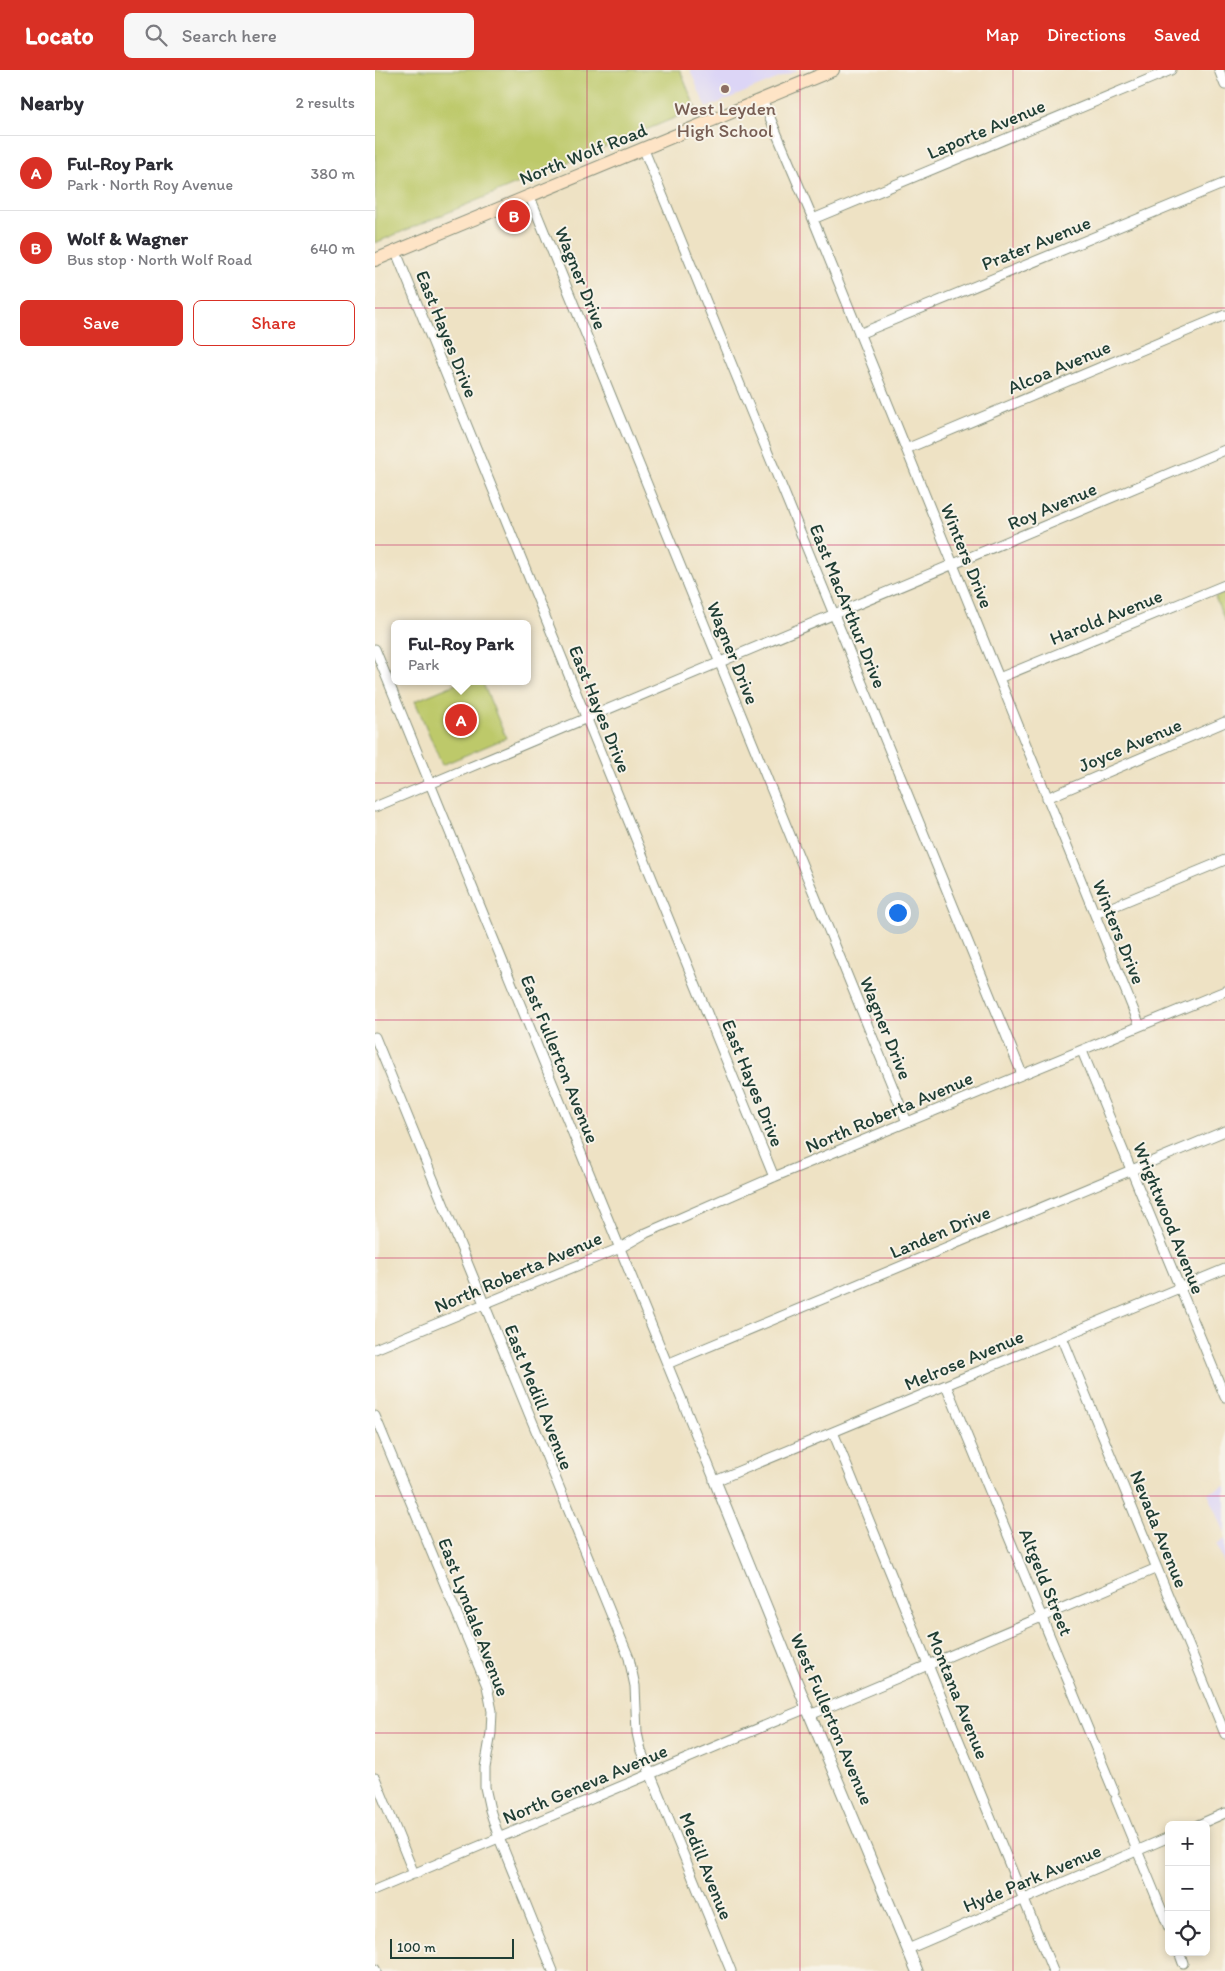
<!DOCTYPE html>
<meta charset="utf-8">
<style>
body{margin:0;font-family:Itim,sans-serif;background:#f7f7f7;color:#2b2b33}
.controls{position:absolute;right:15px;bottom:15px;display:grid;overflow:hidden;border-radius:8px;box-shadow:0 2px 8px #0003}
.controls button{width:45px;height:45px;display:grid;place-items:center;padding:0;border:0;border-bottom:1px solid #e1e1e2;background:#fff;color:#2b2b33;font:25px sans-serif}
.scale{position:absolute;left:15px;bottom:12px;width:124px;box-sizing:border-box;padding-left:5px;border:2px solid #1f3d34;border-top:0;font-size:14px;line-height:18px;white-space:nowrap;color:#1f3d34;-webkit-text-stroke:4px #f7f3e8;paint-order:stroke}
.you{position:absolute;left:522px;top:842px;width:18px;height:18px;margin:-12px;border:4px solid #fff;border-radius:50%;background:#1a73e8;box-shadow:0 0 0 8px #1a73e833}
.badge{display:grid;place-items:center;width:32px;height:32px;border-radius:50%;background:#d93025;color:#fff;font-size:16px;font-weight:700}
.pin{position:absolute;translate:-50% -50%;border:2px solid #fff;box-shadow:0 1px 5px #0006}
.popup{position:absolute;left:16px;top:550px;width:140px;height:65px;box-sizing:border-box;display:grid;place-content:center;border-radius:8px;background:#fff;filter:drop-shadow(0 1px 4px #0005);font-size:16px;white-space:nowrap;color:#7c7c81}
.popup b{font-size:19px;color:#2b2b33}
.popup::after{content:'';position:absolute;left:50%;top:100%;margin-left:-10px;border:10px solid transparent;border-top-color:#fff}
.list{margin:0;padding:0;list-style:none}
h2{display:flex;justify-content:space-between;align-items:center;height:65px;margin:0;padding:0 20px;font-size:21px}
h2 small{font-size:16px;font-weight:400;color:#7c7c81}
.list li{display:grid;grid-template-columns:32px 1fr auto;gap:15px;align-items:center;box-sizing:border-box;height:75px;padding:0 20px;border-top:1px solid #e1e1e2}
.list b{display:block;font-size:19px;white-space:nowrap}
.list p{margin:0;font-size:16px;white-space:nowrap;color:#7c7c81}
.list em{font-size:16px;font-style:normal;color:#7c7c81}
.actions{display:flex;gap:10px;padding:15px 20px}
.actions a{flex:1;padding:11px 0;border:1px solid #d93025;border-radius:8px;text-align:center;font-size:18px;color:#d93025}
.actions .main{background:#d93025;color:#fff}
.icon{flex:none;width:28px;height:28px;fill:none;stroke:currentColor;stroke-width:2;stroke-linecap:round;stroke-linejoin:round}
.map{position:relative;flex:none;width:850px;height:1901px;overflow:hidden}
header{display:flex;align-items:center;gap:30px;box-sizing:border-box;height:70px;padding:0 25px;background:#d93025;color:#fff}
header strong{font-size:24px}
nav{display:flex;gap:28px;margin-inline-start:auto;font-size:18px}
.search{width:350px;height:45px;background:#f7f7f7;display:flex;align-items:center;gap:12px;box-sizing:border-box;padding:0 18px;border-radius:8px;color:#7c7c81;font-size:19px}
main{display:flex}
aside{flex:1;background:#fff}
.map>svg:first-child{display:block}
.built{fill:#dcd5f6}
.green{fill:#bdc96b;stroke:#6e8350}
.lines{fill:none;stroke-linecap:round;stroke-linejoin:round}
.minor-casing{stroke:#86907c;stroke-width:11}
.tertiary-casing{stroke:#86907c;stroke-width:13}
.secondary-casing{stroke:#86907c;stroke-width:14}
.minor{stroke:#fff;stroke-width:9}
.tertiary{stroke:#fff;stroke-width:11}
.secondary{stroke:#fee4c6;stroke-width:12}
.grid{fill:none;stroke:#c2185b;stroke-width:1;stroke-opacity:0.55}
.education-dot{fill:#8d6e63;stroke:#f7f3e8;stroke-width:2}
.labels{text-anchor:middle;dominant-baseline:central;stroke-width:4;stroke-linejoin:round;paint-order:stroke}
.education-label{font-size:19px;fill:#785e54;stroke:#f7f3e8}
.street-label{font-size:19px;fill:#1f3d34;stroke:#f7f3e8}
</style>
<header>
<strong>Locato</strong>
<div class="search"><svg class="icon" aria-label="search" viewBox="0 0 24 24"><circle cx="10" cy="10" r="6"/><path d="M15 15l6 6"/></svg>Search here</div>
<nav><a>Map</a><a>Directions</a><a>Saved</a></nav>
</header>
<main>
<aside>
<h2>Nearby<small>2 results</small></h2>
<ul class="list">
<li><span class="badge">A</span><div><b>Ful-Roy Park</b><p>Park · North Roy Avenue</p></div><em>380 m</em></li>
<li><span class="badge">B</span><div><b>Wolf &amp; Wagner</b><p>Bus stop · North Wolf Road</p></div><em>640 m</em></li>
</ul>
<div class="actions"><a class="main">Save</a><a>Share</a></div>
</aside>
<div class="map">
<svg width="850" height="1901" viewBox="0 0 850 1901">
<rect width="100%" height="100%" fill="#f7f3e8"/>
<filter id="ink" filterUnits="userSpaceOnUse"><feTurbulence type="fractalNoise" baseFrequency=".02" numOctaves="2"/><feDisplacementMap in="SourceGraphic" scale="10" xChannelSelector="R" yChannelSelector="G"/><feConvolveMatrix kernelMatrix="1 2 1 2 8 2 1 2 1" color-interpolation-filters="sRGB"/></filter>
<filter id="wash" filterUnits="userSpaceOnUse"><feTurbulence type="fractalNoise" baseFrequency=".0096" numOctaves="4" result="noise"/><feDisplacementMap in="SourceGraphic" scale="20" xChannelSelector="R" yChannelSelector="G"/><feGaussianBlur stdDeviation="1.12" result="paint"/><feColorMatrix in="noise" values="0 0 0 0 0 0 0 0 0 0 0 0 0 0 0 0 0 1.4 0 .05"/><feComposite in="paint" operator="in"/></filter>
<g filter="url(#wash)">
<rect width="100%" height="100%" fill="#eee2c4"/>
<path class="built" d="M 315,0 L 423,0 L 331,38 Z
M 850,1416 L 850,1463 L 833,1423 Z
M 850,1469 L 850,1495 L 842,1475 Z"/>
<path class="green" d="M 0,0 L 305,0 L 321,39 L 0,173 Z
M 850,523 L 850,551 L 840,527 Z
M 88,611 L 107,611 L 131,668 L 67,695 L 40,631 Z"/>
</g>
<g filter="url(#ink)">
<g class="lines">
<defs>
<path id="minor" d="M 844,0 L 850,15
M 387,29 L 438,149 L 765,956
M 269,80 L 647,1004
M 155,127 L 532,1052
M 438,149 L 796,0
M 21,182 L 399,1107
M 484,264 L 850,113
M 531,379 L 850,245
M 0,579 L 340,1411 L 850,1199
M 624,608 L 850,515
M 672,728 L 850,652
M 0,737 L 850,380
M 720,844 L 850,790
M 0,967 L 254,1588 L 260,1616 L 262,1663 L 266,1681 L 356,1901
M 707,981 L 850,1327
M 687,1267 L 850,1664
M 0,1279 L 245,1178 L 271,1163 L 399,1107 L 850,921
M 292,1294 L 850,1061
M 571,1315 L 739,1722
M 0,1346 L 112,1616 L 117,1641 L 116,1663 L 110,1698 L 110,1717 L 115,1740 L 124,1768 L 178,1901
M 458,1362 L 678,1901
M 435,1645 L 782,1498
M 0,1708 L 39,1804
M 741,1729 L 794,1858
M 823,1755 L 850,1743
M 0,1820 L 432,1638
M 533,1879 L 794,1767
M 804,1882 L 808,1893
M 0,1899 L 1,1901"/>
<path id="tertiary" d="M 340,1411 L 435,1645 L 542,1901"/>
<path id="secondary" d="M 0,190 L 458,0"/>
</defs>
<use href="#minor" class="minor-casing"/>
<use href="#tertiary" class="tertiary-casing"/>
<use href="#secondary" class="secondary-casing"/>
<use href="#minor" class="minor"/>
<use href="#tertiary" class="tertiary"/>
<use href="#secondary" class="secondary"/>
</g>
</g>
<path class="grid" d="M 212,0 L 212,1901M 425,0 L 425,1901M 638,0 L 638,1901M 0,238 L 850,238M 0,475 L 850,475M 0,713 L 850,713M 0,950 L 850,950M 0,1188 L 850,1188M 0,1426 L 850,1426M 0,1663 L 850,1663"/>
<circle class="education-dot" cx="350" cy="19" r="5"/>
<g class="labels">
<g class="education-label">
<text x="350" y="38">West Leyden<tspan x="350" dy="22">High School</tspan></text>
</g>
<g class="street-label">
<text transform="translate(611 59) rotate(-23)">Laporte Avenue</text>
<text transform="translate(208 84) rotate(-22)">North Wolf Road</text>
<text transform="translate(661 173) rotate(-22)">Prater Avenue</text>
<text transform="translate(206 208) rotate(68)">Wagner Drive</text>
<text transform="translate(72 264) rotate(68)">East Hayes Drive</text>
<text transform="translate(684 297) rotate(-23)">Alcoa Avenue</text>
<text transform="translate(677 436) rotate(-23)">Roy Avenue</text>
<text transform="translate(592 486) rotate(68)">Winters Drive</text>
<text transform="translate(473 536) rotate(68)">East MacArthur Drive</text>
<text transform="translate(731 547) rotate(-22)">Harold Avenue</text>
<text transform="translate(358 583) rotate(68)">Wagner Drive</text>
<text transform="translate(225 639) rotate(68)">East Hayes Drive</text>
<text transform="translate(755 675) rotate(-23)">Joyce Avenue</text>
<text transform="translate(744 862) rotate(68)">Winters Drive</text>
<text transform="translate(511 958) rotate(68)">Wagner Drive</text>
<text transform="translate(185 989) rotate(68)">East Fullerton Avenue</text>
<text transform="translate(378 1013) rotate(68)">East Hayes Drive</text>
<text transform="translate(514 1042) rotate(-23)">North Roberta Avenue</text>
<text transform="translate(794 1148) rotate(68)">Wrightwood Avenue</text>
<text transform="translate(565 1162) rotate(-23)">Landen Drive</text>
<text transform="translate(143 1202) rotate(-23)">North Roberta Avenue</text>
<text transform="translate(589 1290) rotate(-23)">Melrose Avenue</text>
<text transform="translate(164 1327) rotate(68)">East Medill Avenue</text>
<text transform="translate(784 1459) rotate(68)">Nevada Avenue</text>
<text transform="translate(671 1512) rotate(68)">Altgeld Street</text>
<text transform="translate(99 1547) rotate(69)">East Lyndale Avenue</text>
<text transform="translate(583 1625) rotate(68)">Montana Avenue</text>
<text transform="translate(457 1649) rotate(67)">West Fullerton Avenue</text>
<text transform="translate(210 1714) rotate(-23)">North Geneva Avenue</text>
<text transform="translate(331 1796) rotate(68)">Medill Avenue</text>
<text transform="translate(657 1808) rotate(-23)">Hyde Park Avenue</text>
</g>
</g>
</svg>
<div class="controls">
<button>+</button>
<button>−</button>
<button><svg class="icon" aria-label="locate" viewBox="0 0 24 24"><circle cx="12" cy="12" r="6"/><path d="M12 2v4M12 18v4M2 12h4M18 12h4"/></svg></button>
</div>
<div class="scale">100 m</div>
<div class="you"></div>
<div class="pin badge" style="left:86px;top:650px">A</div>
<div class="popup"><b>Ful-Roy Park</b>Park</div>
<div class="pin badge" style="left:139px;top:146px">B</div>
</div>
</main>
